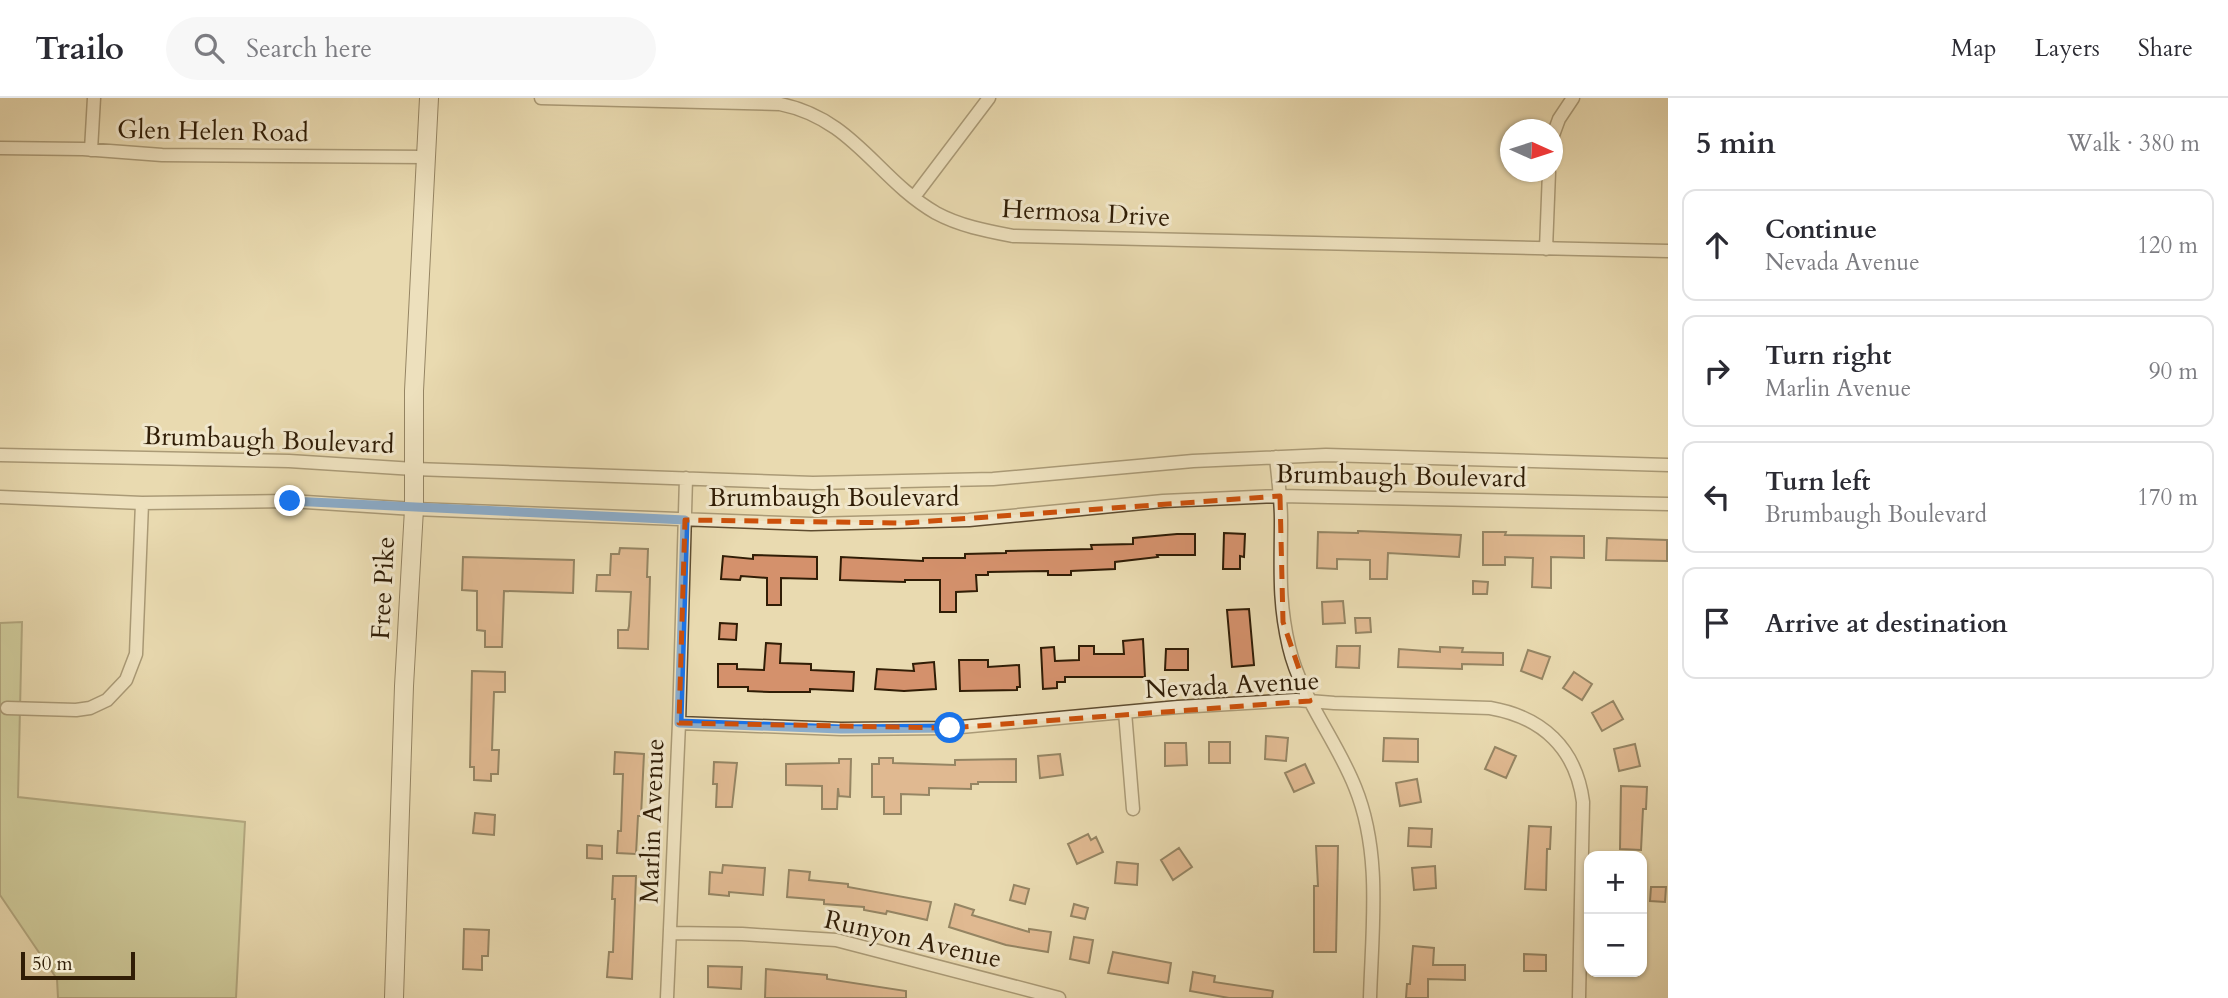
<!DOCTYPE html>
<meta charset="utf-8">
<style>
body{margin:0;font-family:Cardo,serif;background:#f7f7f7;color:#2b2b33}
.controls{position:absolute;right:21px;bottom:21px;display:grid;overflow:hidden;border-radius:14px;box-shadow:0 2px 5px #0004}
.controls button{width:63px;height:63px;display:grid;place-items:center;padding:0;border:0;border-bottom:2px solid #e1e1e2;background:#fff;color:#2b2b33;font:35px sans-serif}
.compass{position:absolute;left:1500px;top:21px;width:63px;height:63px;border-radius:50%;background:#fff;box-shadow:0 2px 5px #0004;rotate:93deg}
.scale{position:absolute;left:21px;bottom:18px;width:114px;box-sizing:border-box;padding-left:7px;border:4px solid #301d06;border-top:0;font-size:19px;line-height:24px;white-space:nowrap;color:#301d06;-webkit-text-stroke:5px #f1e7cc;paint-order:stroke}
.stop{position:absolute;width:21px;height:21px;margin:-16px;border:5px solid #1a73e8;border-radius:50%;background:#fff}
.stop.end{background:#1a73e8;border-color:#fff;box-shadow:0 2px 7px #0008}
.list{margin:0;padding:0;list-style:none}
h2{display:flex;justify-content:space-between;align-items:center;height:91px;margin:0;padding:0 28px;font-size:30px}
h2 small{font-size:23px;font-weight:400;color:#7c7c81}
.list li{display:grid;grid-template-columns:46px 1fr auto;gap:21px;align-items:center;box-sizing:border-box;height:112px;margin:0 14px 14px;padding:0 14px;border:2px solid #e1e1e2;border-radius:14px}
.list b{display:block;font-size:26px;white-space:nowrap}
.list p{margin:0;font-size:23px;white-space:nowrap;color:#7c7c81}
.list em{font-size:23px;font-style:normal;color:#7c7c81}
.icon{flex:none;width:38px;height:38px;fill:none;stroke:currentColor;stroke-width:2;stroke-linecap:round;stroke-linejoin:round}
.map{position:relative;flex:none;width:1668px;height:900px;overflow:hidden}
header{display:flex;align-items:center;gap:42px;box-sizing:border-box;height:98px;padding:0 35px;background:#fff;border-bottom:2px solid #e1e1e2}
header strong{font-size:33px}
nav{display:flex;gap:38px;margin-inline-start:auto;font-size:24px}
.search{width:490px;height:63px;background:#f7f7f7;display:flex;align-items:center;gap:18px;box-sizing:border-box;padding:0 24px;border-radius:38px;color:#7c7c81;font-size:26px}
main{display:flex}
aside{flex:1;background:#fff}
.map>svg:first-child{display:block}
.green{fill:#b6c08b;stroke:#736e48;stroke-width:2}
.building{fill:#d4916c;stroke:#301d06;stroke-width:2}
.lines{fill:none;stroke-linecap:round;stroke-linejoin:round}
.street-casing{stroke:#5e4c30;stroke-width:15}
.secondary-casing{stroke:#301d06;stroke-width:20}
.street{stroke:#f1e7cc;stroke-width:12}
.secondary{stroke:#f1e7cc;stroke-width:18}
.route{stroke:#1a73e8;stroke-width:9}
.marked{fill:none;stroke:#cc500b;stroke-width:5;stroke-dasharray:14 9;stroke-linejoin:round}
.labels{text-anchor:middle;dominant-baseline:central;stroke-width:6;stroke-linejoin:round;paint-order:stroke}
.street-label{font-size:26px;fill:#301d06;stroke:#f1e7cc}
</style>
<header>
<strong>Trailo</strong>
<div class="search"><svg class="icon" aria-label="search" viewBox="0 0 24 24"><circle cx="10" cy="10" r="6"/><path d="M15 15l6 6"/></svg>Search here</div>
<nav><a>Map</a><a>Layers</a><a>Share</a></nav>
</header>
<main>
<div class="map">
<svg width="1668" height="900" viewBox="0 0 1668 900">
<rect width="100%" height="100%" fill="#e9dab0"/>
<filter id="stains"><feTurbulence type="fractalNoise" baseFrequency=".00286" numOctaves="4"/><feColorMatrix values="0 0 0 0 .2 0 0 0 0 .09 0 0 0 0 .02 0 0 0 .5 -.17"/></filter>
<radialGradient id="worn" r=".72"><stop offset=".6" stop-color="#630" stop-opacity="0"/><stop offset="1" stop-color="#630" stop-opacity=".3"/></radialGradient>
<path class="green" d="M 22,524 L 18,699 L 245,724 L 236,900 L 58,900 L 57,881 L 0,797 L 0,525 Z"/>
<path class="building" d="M 1358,433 L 1461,437 L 1459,459 L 1388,455 L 1387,481 L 1370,481 L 1370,462 L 1337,461 L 1337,471 L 1317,470 L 1318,434 L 1358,435 Z
M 1483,434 L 1506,434 L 1505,437 L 1584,438 L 1584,460 L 1551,459 L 1551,490 L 1532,489 L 1533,460 L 1505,459 L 1505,467 L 1483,467 Z
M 1224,435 L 1245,436 L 1244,459 L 1240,458 L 1240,471 L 1223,471 Z
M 1177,436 L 1195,436 L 1195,457 L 1157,457 L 1158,459 L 1115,464 L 1115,471 L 1071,473 L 1071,477 L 1048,477 L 1048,473 L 988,474 L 988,477 L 976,477 L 977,493 L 956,494 L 956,514 L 940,514 L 940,482 L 905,482 L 905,484 L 840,482 L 841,459 L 923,463 L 923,460 L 965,460 L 965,456 L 1006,455 L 1006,453 L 1092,451 L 1091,447 L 1133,446 L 1133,440 Z
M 1607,440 L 1667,442 L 1667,463 L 1606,462 Z
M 620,450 L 648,451 L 647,479 L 650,479 L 648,551 L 618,550 L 618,532 L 628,532 L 629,528 L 631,494 L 596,493 L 597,477 L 610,477 L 611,456 L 619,456 Z
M 753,457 L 817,459 L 817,481 L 781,480 L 781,507 L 767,507 L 767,480 L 741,478 L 740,482 L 721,481 L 723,458 L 753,461 Z
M 463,459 L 574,462 L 573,495 L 504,493 L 502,549 L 485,549 L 485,533 L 477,532 L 477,493 L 462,492 Z
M 1473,483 L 1488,484 L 1487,496 L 1473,496 Z
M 1343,503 L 1345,525 L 1323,526 L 1322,504 Z
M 1249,511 L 1254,567 L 1232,569 L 1227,512 Z
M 1355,520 L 1370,520 L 1371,534 L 1356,535 Z
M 720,525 L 737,526 L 736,542 L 719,541 Z
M 1143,541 L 1145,579 L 1065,579 L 1065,584 L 1057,584 L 1057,590 L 1043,591 L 1041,550 L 1054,549 L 1055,563 L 1079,562 L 1079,548 L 1094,548 L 1094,556 L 1124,556 L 1123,543 Z
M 766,545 L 781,546 L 780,565 L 811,566 L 811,572 L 854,574 L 853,593 L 810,591 L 810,594 L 770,594 L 748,593 L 748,589 L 718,589 L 718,566 L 737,566 L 737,571 L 764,572 Z
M 1337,548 L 1360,548 L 1359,570 L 1336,569 Z
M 1440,549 L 1463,550 L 1462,554 L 1503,555 L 1503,567 L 1462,566 L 1462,571 L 1398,569 L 1399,551 L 1440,554 Z
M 1166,551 L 1188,551 L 1188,572 L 1165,572 Z
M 1528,552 L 1550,559 L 1542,581 L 1521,573 Z
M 959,562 L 988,562 L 988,569 L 1019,567 L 1020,589 L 1017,589 L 1017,592 L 960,593 Z
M 934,564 L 936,591 L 904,593 L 875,591 L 877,571 L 914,573 L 913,566 Z
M 472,573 L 505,574 L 505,594 L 494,594 L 492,652 L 499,652 L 498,676 L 491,676 L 491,683 L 474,682 L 474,669 L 470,669 Z
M 1574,574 L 1592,586 L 1582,602 L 1563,590 Z
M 1613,603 L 1623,621 L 1602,633 L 1592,615 Z
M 1266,638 L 1288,640 L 1286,663 L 1265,661 Z
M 1384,640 L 1418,641 L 1418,664 L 1383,663 Z
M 1209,644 L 1230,644 L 1230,665 L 1209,665 Z
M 1165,645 L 1186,645 L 1187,667 L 1165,668 Z
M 1635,646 L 1640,668 L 1619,673 L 1614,651 Z
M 1495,649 L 1516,658 L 1506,680 L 1485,671 Z
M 615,654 L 644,656 L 641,718 L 638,718 L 636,756 L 617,755 L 618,733 L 621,733 L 623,676 L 614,676 Z
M 1060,656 L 1063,677 L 1040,680 L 1038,658 Z
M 879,660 L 893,660 L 893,665 L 955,667 L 955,662 L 1016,661 L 1016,684 L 978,684 L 978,686 L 971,686 L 971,691 L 929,690 L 929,697 L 901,696 L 901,716 L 884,716 L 884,699 L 872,699 L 872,666 L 879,666 Z
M 839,661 L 851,661 L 850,699 L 839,698 L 838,690 L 837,711 L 822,711 L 822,688 L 786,687 L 786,666 L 839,665 Z
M 714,664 L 737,665 L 732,709 L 716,709 L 717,686 L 713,686 Z
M 1305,666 L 1314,685 L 1294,694 L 1285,675 Z
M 1417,681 L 1421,704 L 1400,708 L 1396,685 Z
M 1621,688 L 1647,689 L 1646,711 L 1643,711 L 1641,752 L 1620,751 Z
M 475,715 L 495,717 L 494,737 L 473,735 Z
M 1529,728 L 1551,729 L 1550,751 L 1547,751 L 1546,792 L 1525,791 Z
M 1409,730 L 1432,731 L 1431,749 L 1408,748 Z
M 1088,736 L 1091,742 L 1096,739 L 1103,754 L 1077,766 L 1068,746 Z
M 587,747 L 602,748 L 602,761 L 587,760 Z
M 1316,748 L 1338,748 L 1336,854 L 1314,854 L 1314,788 L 1318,788 Z
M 1179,750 L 1192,769 L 1173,782 L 1161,762 Z
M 1117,764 L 1138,766 L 1137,787 L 1115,785 Z
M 723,767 L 765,770 L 763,797 L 729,794 L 729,798 L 709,796 L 710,774 L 722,775 Z
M 1435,768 L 1436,790 L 1414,792 L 1412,770 Z
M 789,772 L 810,774 L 809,782 L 848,786 L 848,789 L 931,804 L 927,822 L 887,813 L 886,816 L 864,812 L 864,809 L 824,806 L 824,802 L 787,799 Z
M 613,778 L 636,778 L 632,881 L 607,879 L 609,854 L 613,854 L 615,801 L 612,801 Z
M 1014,787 L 1029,791 L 1025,806 L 1010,802 Z
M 1651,789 L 1666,789 L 1665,804 L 1650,803 Z
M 955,806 L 974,812 L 972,817 L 1029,834 L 1029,831 L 1051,834 L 1048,854 L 1006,847 L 949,829 Z
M 1074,806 L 1088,810 L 1085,821 L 1071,818 Z
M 464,831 L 489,832 L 488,858 L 482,858 L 482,872 L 463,871 Z
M 1074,839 L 1093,842 L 1089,865 L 1070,861 Z
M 1413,848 L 1434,850 L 1433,867 L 1465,867 L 1465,882 L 1428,881 L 1428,900 L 1406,900 L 1407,886 L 1410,886 Z
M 1113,854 L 1171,865 L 1168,885 L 1108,875 Z
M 1524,856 L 1546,857 L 1546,873 L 1524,873 Z
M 708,868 L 742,869 L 741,891 L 708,889 Z
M 766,871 L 827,877 L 827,881 L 906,893 L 906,900 L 765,900 Z
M 1193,874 L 1215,878 L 1214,884 L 1273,893 L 1272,900 L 1229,900 L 1190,893 Z"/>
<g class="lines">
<defs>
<path id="street" d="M 541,0 L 780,6 C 854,21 877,81 936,115 C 960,128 987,133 1013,138 L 1668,153
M 1552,40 L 1559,21 L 1573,0
M 0,50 L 83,51 L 162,57 L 426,59
M 91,52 L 94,0
M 914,99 L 989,0
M 1546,151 L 1549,74
M 0,357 L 289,363 L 414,371 L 813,385 L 993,381 L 1193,363 L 1326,357 L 1668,367
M 1276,359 C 1278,380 1281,401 1281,422 C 1281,469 1278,503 1289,549 C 1301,600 1336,641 1355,689 C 1382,755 1372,830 1370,900
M 0,399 L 142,405 L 290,403 L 414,411 L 811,426 L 969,422 L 1163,403 L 1280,398 L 1668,406
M 7,610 L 76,612 L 90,610 L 107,602 L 126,582 L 136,556 L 142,405
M 1125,614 L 1133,711
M 679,625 L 841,631 L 950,630 L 1178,609 L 1296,602 L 1334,605 L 1490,610 C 1542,619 1576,650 1583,704 L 1579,900
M 671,835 L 742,836 L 836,842 L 1059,900
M 667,900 L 679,625 L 686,380"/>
<path id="secondary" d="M 394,900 L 404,588 L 414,411 L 414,293 L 429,0"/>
</defs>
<use href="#street" class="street-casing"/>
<use href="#secondary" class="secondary-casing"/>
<use href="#street" class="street"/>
<use href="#secondary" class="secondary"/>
</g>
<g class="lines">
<path class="route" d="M 290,403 L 685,422 L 679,625 L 841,631 L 950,630"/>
</g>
<path d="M0 0H1668V900H0ZM 1280,398 L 1283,524 L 1310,603 L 950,630 L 679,625 L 685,422 L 904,425 Z" fill="#e9dab0" fill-opacity=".55" fill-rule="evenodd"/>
<path class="marked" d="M 1280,398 L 1283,524 L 1310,603 L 950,630 L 679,625 L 685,422 L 904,425 Z"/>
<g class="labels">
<g class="street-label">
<text transform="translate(213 33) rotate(1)">Glen Helen Road</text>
<text transform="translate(1086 115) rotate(3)">Hermosa Drive</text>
<text transform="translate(269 342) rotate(2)">Brumbaugh Boulevard</text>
<text transform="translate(1401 378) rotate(1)">Brumbaugh Boulevard</text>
<text x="834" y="399">Brumbaugh Boulevard</text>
<text transform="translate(383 490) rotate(-87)">Free Pike</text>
<text transform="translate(1232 587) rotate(-3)">Nevada Avenue</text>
<text transform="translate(652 723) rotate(-88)">Marlin Avenue</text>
<text transform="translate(913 841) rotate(13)">Runyon Avenue</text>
</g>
</g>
<rect width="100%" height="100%" filter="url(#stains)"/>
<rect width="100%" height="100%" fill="url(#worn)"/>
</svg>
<div class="controls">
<button>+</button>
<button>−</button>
</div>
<svg class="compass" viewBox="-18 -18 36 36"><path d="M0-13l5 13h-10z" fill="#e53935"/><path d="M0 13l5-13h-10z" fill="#7c7c81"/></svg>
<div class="scale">50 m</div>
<div class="stop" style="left:950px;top:630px"></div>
<div class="stop end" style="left:290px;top:403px"></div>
</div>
<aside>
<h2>5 min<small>Walk · 380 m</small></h2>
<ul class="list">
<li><svg class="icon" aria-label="ahead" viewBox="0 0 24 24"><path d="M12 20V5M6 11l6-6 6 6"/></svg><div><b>Continue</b><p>Nevada Avenue</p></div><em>120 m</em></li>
<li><svg class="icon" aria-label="right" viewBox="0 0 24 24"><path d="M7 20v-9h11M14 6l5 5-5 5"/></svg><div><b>Turn right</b><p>Marlin Avenue</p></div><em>90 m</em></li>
<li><svg class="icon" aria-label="left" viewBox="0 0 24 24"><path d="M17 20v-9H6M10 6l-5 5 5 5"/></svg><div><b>Turn left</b><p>Brumbaugh Boulevard</p></div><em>170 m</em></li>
<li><svg class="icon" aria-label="arrive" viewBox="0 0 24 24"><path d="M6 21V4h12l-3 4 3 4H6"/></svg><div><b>Arrive at destination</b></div></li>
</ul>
</aside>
</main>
